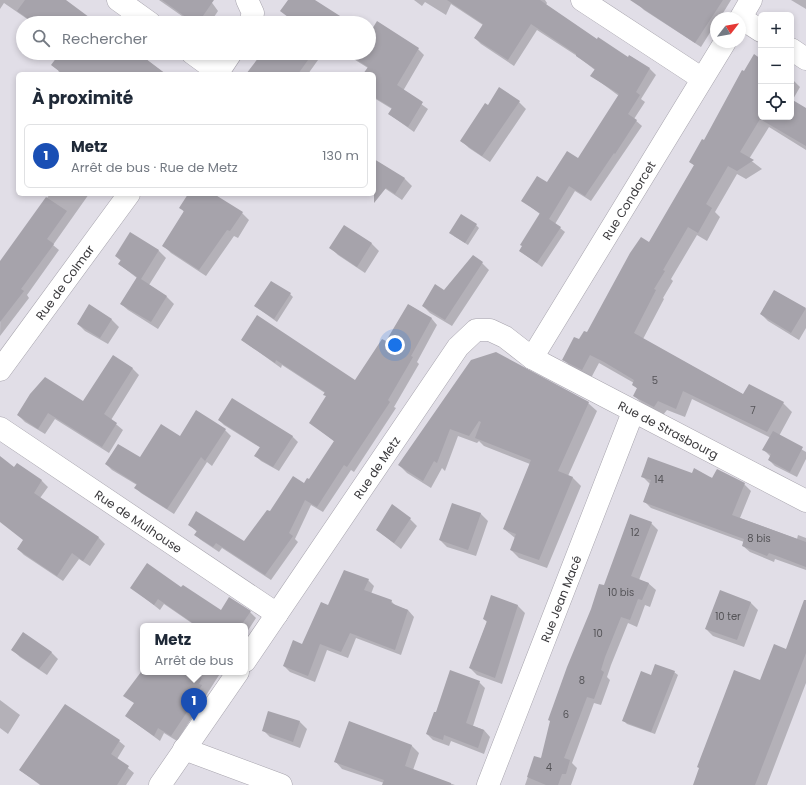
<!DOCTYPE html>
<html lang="fr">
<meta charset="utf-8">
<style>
body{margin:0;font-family:Poppins,sans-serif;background:#f6f6f7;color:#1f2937}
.controls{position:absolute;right:12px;top:12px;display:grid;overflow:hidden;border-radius:6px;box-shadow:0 2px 6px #0003}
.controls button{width:36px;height:36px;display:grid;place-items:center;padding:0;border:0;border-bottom:1px solid #e0e1e3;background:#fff;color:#1f2937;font:20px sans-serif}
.compass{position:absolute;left:710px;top:12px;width:36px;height:36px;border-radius:50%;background:#fff;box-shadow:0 2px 6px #0003;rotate:59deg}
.you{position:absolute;left:395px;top:345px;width:14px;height:14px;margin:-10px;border:3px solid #fff;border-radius:50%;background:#1a73e8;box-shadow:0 0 0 6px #1a73e833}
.badge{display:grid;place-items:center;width:26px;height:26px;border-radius:50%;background:#db2777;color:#fff;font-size:13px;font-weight:700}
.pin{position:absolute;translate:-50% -33px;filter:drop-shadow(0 1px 2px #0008)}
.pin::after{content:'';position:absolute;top:21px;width:14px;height:12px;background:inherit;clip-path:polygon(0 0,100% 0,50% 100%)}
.popup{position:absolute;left:140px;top:623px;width:108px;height:52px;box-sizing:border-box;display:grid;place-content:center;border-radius:6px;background:#fff;filter:drop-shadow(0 1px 3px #0005);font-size:13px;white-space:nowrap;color:#747a83}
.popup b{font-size:15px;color:#1f2937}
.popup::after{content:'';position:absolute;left:50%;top:100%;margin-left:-8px;border:8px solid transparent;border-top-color:#fff}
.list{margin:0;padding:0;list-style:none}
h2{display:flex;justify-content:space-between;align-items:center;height:52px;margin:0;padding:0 16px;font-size:17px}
h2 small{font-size:13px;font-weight:400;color:#747a83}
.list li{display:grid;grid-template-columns:26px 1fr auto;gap:12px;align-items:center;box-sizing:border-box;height:64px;margin:0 8px 8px;padding:0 8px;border:1px solid #e0e1e3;border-radius:6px}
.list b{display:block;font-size:15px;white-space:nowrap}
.list p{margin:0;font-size:13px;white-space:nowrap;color:#747a83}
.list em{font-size:13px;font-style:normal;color:#747a83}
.icon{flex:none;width:22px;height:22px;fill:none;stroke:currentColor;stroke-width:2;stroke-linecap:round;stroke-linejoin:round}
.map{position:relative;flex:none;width:806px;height:785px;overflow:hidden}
.search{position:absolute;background:#fff;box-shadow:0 2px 6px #0003;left:16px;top:16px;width:360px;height:44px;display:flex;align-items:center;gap:10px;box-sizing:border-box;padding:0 14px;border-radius:22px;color:#747a83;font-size:15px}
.panel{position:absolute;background:#fff;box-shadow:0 2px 6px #0003;left:16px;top:72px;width:360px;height:124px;border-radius:6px}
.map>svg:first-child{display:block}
.shadow{fill:#0003}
.building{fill:#a6a3ab}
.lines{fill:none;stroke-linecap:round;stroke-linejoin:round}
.minor-casing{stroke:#a7a4ad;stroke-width:23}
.minor{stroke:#fff;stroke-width:22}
.labels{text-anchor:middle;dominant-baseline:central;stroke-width:4;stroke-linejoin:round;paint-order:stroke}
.number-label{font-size:10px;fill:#555458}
.street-label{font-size:12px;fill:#3a393c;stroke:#fff}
</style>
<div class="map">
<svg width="806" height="785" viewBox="0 0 806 785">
<rect width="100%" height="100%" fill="#e1dee7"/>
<path class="shadow" d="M 0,0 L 52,0 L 95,23 L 33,23 L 4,3 L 0,9 Z
M 159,0 L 210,0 L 218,11 L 210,23 L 192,23 Z
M 414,0 L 545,0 L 547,3 L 546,5 L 597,40 L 629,58 L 630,56 L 650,69 L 656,75 L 641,99 L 645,102 L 634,119 L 642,126 L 591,201 L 575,191 L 555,224 L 565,232 L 542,267 L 520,251 L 540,214 L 523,201 L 579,160 L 619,96 L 592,76 L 595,70 L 577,56 L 537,30 L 514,66 L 481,44 L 475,38 L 483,25 L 451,4 L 446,15 L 425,2 L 422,6 Z
M 643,0 L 731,0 L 720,18 L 716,18 L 716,23 L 701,47 L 644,10 L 639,5 Z
M 791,0 L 806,0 L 806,9 Z
M 377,23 L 418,49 L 424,55 L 403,91 L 428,109 L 414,132 L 389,114 L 392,109 L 374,98 L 374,74 L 365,74 L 368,68 L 344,53 L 369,53 L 369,36 Z
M 61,53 L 138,53 L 165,74 L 57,74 L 59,71 L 52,65 Z
M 278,53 L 323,53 L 308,74 L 248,74 Z
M 761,60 L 761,117 L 791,117 L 791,78 L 800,87 L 792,101 L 806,109 L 806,150 L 769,127 L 749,159 L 762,169 L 746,179 L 737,174 L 715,212 L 720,217 L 707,241 L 697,235 L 671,279 L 673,281 L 663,298 L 664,299 L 643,339 L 744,395 L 783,403 L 792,412 L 779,436 L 806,452 L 806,459 L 797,477 L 775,466 L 769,460 L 771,457 L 764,450 L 771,438 L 692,399 L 685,417 L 667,410 L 663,415 L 643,404 L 634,396 L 638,389 L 633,385 L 634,383 L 599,363 L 591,378 L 572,368 L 563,359 L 587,333 L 649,243 L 695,166 L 690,162 L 704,141 L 745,72 Z
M 519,102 L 526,109 L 490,162 L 469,148 L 462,141 L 489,106 Z
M 378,162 L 405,179 L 412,186 L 402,200 L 374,181 L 374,168 Z
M 50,194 L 89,194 L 53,245 L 59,250 L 27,295 L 29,298 L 0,336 L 1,261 Z
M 189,194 L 212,194 L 242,213 L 249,220 L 238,238 L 234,236 L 206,276 L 171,253 L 164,246 L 184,212 L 181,208 Z
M 476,225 L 479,228 L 468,245 L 454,236 Z
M 344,227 L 372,244 L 379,251 L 365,273 L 338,255 L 331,248 Z
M 131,234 L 159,251 L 166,258 L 149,285 L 167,297 L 174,304 L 158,329 L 128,310 L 121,304 L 137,278 L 119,264 L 121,261 L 116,256 Z
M 482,263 L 489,270 L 452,326 L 430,313 L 423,306 Z
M 775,291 L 806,309 L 806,328 L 799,340 L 768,321 L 761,314 Z
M 290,294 L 293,297 L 277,322 L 255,306 Z
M 89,305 L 112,320 L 119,327 L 108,344 L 85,331 L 78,324 Z
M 409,305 L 432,319 L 437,325 L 417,362 L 419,364 L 394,407 L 396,408 L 354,472 L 351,470 L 323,512 L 311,505 L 295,539 L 298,542 L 271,580 L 222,548 L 219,552 L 201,540 L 195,535 L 197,532 L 189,524 L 244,542 L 270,513 L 310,481 L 335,442 L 311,423 L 327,397 L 325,393 L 282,365 L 281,368 L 242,340 L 356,382 L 386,343 Z
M 113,356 L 133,369 L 139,375 L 111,420 L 123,430 L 109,453 L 55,419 L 45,434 L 25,422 L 18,415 L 84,402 Z
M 472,361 L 588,403 L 597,411 L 568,476 L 573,478 L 581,486 L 547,568 L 519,558 L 511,550 L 515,538 L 504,529 L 530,464 L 484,446 L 479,441 L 477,443 L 458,436 L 445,471 L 442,468 L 431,488 L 407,473 L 399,465 Z
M 219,420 L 292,436 L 298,442 L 279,471 L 261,461 L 256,456 L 261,448 L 224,425 Z
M 225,430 L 231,436 L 212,466 L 207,462 L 174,514 L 141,493 L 136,488 L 137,485 L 112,470 L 106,464 L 141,459 L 181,438 Z
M 0,461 L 14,468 L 17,464 L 42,481 L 48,487 L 40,498 L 99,538 L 105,544 L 90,566 L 79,559 L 63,581 L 24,555 L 18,549 L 24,540 L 0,519 Z
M 692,474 L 744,484 L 751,491 L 740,518 L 797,539 L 798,535 L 806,538 L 806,570 L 775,559 L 774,562 L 750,552 L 743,546 L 744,542 L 651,508 L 644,501 L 650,484 L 642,476 Z
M 453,504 L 481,514 L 488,521 L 476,556 L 447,547 L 440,540 Z
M 410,519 L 417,526 L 401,549 L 377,530 Z
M 651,523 L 658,530 L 639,580 L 648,583 L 656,590 L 650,607 L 645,605 L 637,627 L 628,623 L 611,665 L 607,677 L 610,680 L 601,705 L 594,703 L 572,763 L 577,768 L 571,785 L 525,785 L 535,757 L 541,759 L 604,586 Z
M 368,580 L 374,586 L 371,594 L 391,601 L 396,606 L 408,610 L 414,617 L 401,655 L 356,638 L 348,658 L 327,650 L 315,682 L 290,672 L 284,666 L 303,645 L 328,607 Z
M 131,587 L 182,588 L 221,611 L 250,612 L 256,618 L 245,635 L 245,626 L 196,626 L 164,604 L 160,610 Z
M 720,592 L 751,603 L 758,610 L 744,647 L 713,636 L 706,629 Z
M 492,596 L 518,606 L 525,613 L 502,684 L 477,675 L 470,668 L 487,622 L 484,619 Z
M 806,604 L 806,683 L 767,785 L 694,785 L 760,682 L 786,650 Z
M 13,650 L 51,652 L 58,659 L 47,675 L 20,657 Z
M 157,672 L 221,672 L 177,741 L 164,733 L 160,741 L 126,716 Z
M 674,672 L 678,675 L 655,734 L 627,724 L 624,721 L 651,676 Z
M 479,682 L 485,688 L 473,726 L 484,730 L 490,737 L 484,754 L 451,741 L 449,746 L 433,740 L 427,734 L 437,714 Z
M 0,700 L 20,715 L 8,734 L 0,728 Z
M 300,722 L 307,729 L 300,748 L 270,737 L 263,730 Z
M 350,722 L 412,746 L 419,753 L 413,770 L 455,785 L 383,785 L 384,783 L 342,769 L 335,761 Z
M 119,741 L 125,746 L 117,759 L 134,773 L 126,785 L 40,785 L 20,770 Z"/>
<path class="building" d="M 25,0 L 66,0 L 97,23 L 34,23 L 17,11 Z
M 162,0 L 214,0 L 198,23 L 194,23 Z
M 288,0 L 315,0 L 351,23 L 296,23 L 280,11 Z
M 447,0 L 540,0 L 597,39 L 598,37 L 628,57 L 629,55 L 650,68 L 636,92 L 640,95 L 628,114 L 637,120 L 615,154 L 614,153 L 585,196 L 569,186 L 549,219 L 521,201 L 537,176 L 547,182 L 567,151 L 578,158 L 619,94 L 590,76 L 595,69 L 576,56 L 576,54 L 531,24 L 508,60 L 474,38 L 483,24 Z
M 630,0 L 723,0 L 695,43 Z
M 377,21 L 419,48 L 397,85 L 423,102 L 408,127 L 388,114 L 392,108 L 374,97 L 374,74 L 363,74 L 368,67 L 346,53 L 369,53 L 369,34 Z
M 60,53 L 138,53 L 166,74 L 63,74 L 51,65 Z
M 262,53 L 313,53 L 298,74 L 246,74 Z
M 754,54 L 761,59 L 761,117 L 791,117 L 791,99 L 806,108 L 806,146 L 760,119 L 740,152 L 754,160 L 737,171 L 728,166 L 706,204 L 712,208 L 698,233 L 688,227 L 663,270 L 665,271 L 654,289 L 656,290 L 634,333 L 743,394 L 749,384 L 784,402 L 767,432 L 683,391 L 676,409 L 658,401 L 654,407 L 633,396 L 637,388 L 632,385 L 634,380 L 604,362 L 590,355 L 582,370 L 562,360 L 574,337 L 579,339 L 584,331 L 587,332 L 630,253 L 641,237 L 649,242 L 694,165 L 689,162 L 702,139 L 704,140 L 742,70 L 744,71 Z
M 499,87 L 520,101 L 482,156 L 460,141 L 485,103 L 488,105 Z
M 374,159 L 405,178 L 395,194 L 386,188 L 374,203 Z
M 188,194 L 214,194 L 243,212 L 230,231 L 227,230 L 199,270 L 162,246 L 184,211 L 179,208 Z
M 46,197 L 67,211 L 47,239 L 54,244 L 21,289 L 24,291 L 0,322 L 0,261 Z
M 540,213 L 561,227 L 537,263 L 519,251 L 522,246 L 520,245 Z
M 461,214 L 477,224 L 465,243 L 449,233 Z
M 344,225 L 372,243 L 357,267 L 329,248 Z
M 130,232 L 159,250 L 141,279 L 167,296 L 151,322 L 120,304 L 137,277 L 118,264 L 121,260 L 115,256 Z
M 473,255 L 483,262 L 445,320 L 422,306 L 435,284 L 444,290 Z
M 271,281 L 291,293 L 274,319 L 254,306 Z
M 774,290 L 806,308 L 791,333 L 760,314 Z
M 89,304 L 112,319 L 100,338 L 77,324 Z
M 408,304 L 432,318 L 411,356 L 413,357 L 388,400 L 390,402 L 347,467 L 344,465 L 317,507 L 305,500 L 289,533 L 293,536 L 265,575 L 216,543 L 213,547 L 194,535 L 197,531 L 188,525 L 196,511 L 244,541 L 267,510 L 270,511 L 293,476 L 304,483 L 307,478 L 309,479 L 334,441 L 309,423 L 326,396 L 323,395 L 325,392 L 276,360 L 275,363 L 241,340 L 257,315 L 355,380 L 382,339 L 386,341 Z
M 496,352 L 589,402 L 558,471 L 573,477 L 539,560 L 510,550 L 516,534 L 503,529 L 531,460 L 475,438 L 481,422 L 479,421 L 469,436 L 450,429 L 437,463 L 434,461 L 423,481 L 398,465 L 471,360 Z
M 113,355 L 133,368 L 104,414 L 117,423 L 102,447 L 48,413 L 38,429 L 17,415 L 30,394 L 45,377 L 83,401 Z
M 232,398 L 293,436 L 273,467 L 254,456 L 260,447 L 218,420 Z
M 196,410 L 226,429 L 205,461 L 201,457 L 167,509 L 134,488 L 137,484 L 105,464 L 118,444 L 140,457 L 161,424 L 180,436 Z
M 773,431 L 803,447 L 790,472 L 768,460 L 771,454 L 762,450 Z
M 0,456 L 14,467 L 17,463 L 42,480 L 34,493 L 99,537 L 83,561 L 72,553 L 57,576 L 17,549 L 23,540 L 0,522 Z
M 648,457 L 692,473 L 694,468 L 712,478 L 717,469 L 745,483 L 732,515 L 806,542 L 806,567 L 769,553 L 767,556 L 742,546 L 744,539 L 643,502 L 651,480 L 641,477 Z
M 452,503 L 481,513 L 468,550 L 439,540 Z
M 392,504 L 411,518 L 394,543 L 376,530 Z
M 630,514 L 652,522 L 631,576 L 649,583 L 642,600 L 638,599 L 630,620 L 621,617 L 605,657 L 601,670 L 604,672 L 594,699 L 587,697 L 564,758 L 570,760 L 566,774 L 562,774 L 558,785 L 546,785 L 527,777 L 534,756 L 541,758 L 550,721 L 548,720 L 567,667 L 591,609 L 599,584 L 604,585 Z
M 147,563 L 181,587 L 183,585 L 221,610 L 229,597 L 251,611 L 242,624 L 245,626 L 197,626 L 158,599 L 154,605 L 130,588 Z
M 344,570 L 369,579 L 364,590 L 392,600 L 391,603 L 408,610 L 395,650 L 350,633 L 341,652 L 320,644 L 308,676 L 283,666 L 293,640 L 302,644 L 321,602 L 328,605 Z
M 720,590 L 751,602 L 737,640 L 705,629 Z
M 491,595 L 518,605 L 495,678 L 469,668 L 487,621 L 483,619 Z
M 804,600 L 806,600 L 806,653 L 755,785 L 693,785 L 699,768 L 697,767 L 734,670 L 760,680 L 774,644 L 786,649 Z
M 23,632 L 52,652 L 39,669 L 11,650 Z
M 655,664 L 675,671 L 651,732 L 622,721 L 641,671 L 651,675 Z
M 450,670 L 480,681 L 466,723 L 484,730 L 478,748 L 444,735 L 443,740 L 426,734 L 434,712 L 436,712 Z
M 141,672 L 192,672 L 202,678 L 199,684 L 202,685 L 195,696 L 197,697 L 171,736 L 158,728 L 154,736 L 125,716 L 134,703 L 123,696 Z
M 65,704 L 120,740 L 111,754 L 129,766 L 117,785 L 41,785 L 19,770 Z
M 268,711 L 300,721 L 293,742 L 262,731 Z
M 349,721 L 412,745 L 405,766 L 451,783 L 451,785 L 382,785 L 384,780 L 334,762 Z"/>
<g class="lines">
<defs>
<g id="minor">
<path d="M 118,0 L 150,23"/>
<path d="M 247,0 L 253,13 L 250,23"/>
<path d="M 582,0 L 701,78"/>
<path d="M 741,18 L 761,31"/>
<path d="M 740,19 L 751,0"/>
<path d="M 791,49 L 806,59"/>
<path d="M 192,53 L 218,72"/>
<path d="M 217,74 L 231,53"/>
<path id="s1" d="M 532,358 L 725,42"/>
<path id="s2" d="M 0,370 L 129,194"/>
<path id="s3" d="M 0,428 L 277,614"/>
<path id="s4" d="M 245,661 L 458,347 L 476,330 L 490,330 L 505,337 L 532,358 L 549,367 L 806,501"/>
<path d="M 184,749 L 281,785"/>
<path d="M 160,785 L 238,672"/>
<path id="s5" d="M 488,785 L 633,412"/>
</g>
</defs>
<use href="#minor" class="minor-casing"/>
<use href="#minor" class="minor"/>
</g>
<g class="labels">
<g class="number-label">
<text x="655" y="380">5</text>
<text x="753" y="410">7</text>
<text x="659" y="479">14</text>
<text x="635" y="532">12</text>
<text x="759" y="538">8 bis</text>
<text x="621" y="592">10 bis</text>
<text x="728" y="616">10 ter</text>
<text x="598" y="633">10</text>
<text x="582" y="680">8</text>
<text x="566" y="714">6</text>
<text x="549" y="767">4</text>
</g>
<g class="street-label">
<text stroke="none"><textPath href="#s1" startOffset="185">Rue Condorcet</textPath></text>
<text stroke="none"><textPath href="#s2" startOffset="109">Rue de Colmar</textPath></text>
<text stroke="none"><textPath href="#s4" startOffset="623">Rue de Strasbourg</textPath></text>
<text stroke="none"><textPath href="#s4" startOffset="234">Rue de Metz</textPath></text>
<text stroke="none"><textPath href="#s3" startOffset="167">Rue de Mulhouse</textPath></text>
<text stroke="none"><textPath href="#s5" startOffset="200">Rue Jean Macé</textPath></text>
</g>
</g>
</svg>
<div class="controls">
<button>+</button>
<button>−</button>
<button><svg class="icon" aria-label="locate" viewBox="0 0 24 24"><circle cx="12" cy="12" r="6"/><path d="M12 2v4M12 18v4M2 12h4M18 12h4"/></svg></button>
</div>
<svg class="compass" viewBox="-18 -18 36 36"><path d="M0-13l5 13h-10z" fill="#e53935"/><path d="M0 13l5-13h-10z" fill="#747a83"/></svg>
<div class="you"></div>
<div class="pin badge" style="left:194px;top:721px;background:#1a4fb4">1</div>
<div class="popup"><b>Metz</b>Arrêt de bus</div>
<div class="search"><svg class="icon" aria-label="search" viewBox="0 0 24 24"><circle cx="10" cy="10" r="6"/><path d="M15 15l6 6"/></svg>Rechercher</div>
<section class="panel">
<h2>À proximité<small></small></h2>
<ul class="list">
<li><span class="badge" style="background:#1a4fb4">1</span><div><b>Metz</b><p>Arrêt de bus · Rue de Metz</p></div><em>130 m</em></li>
</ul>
</section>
</div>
